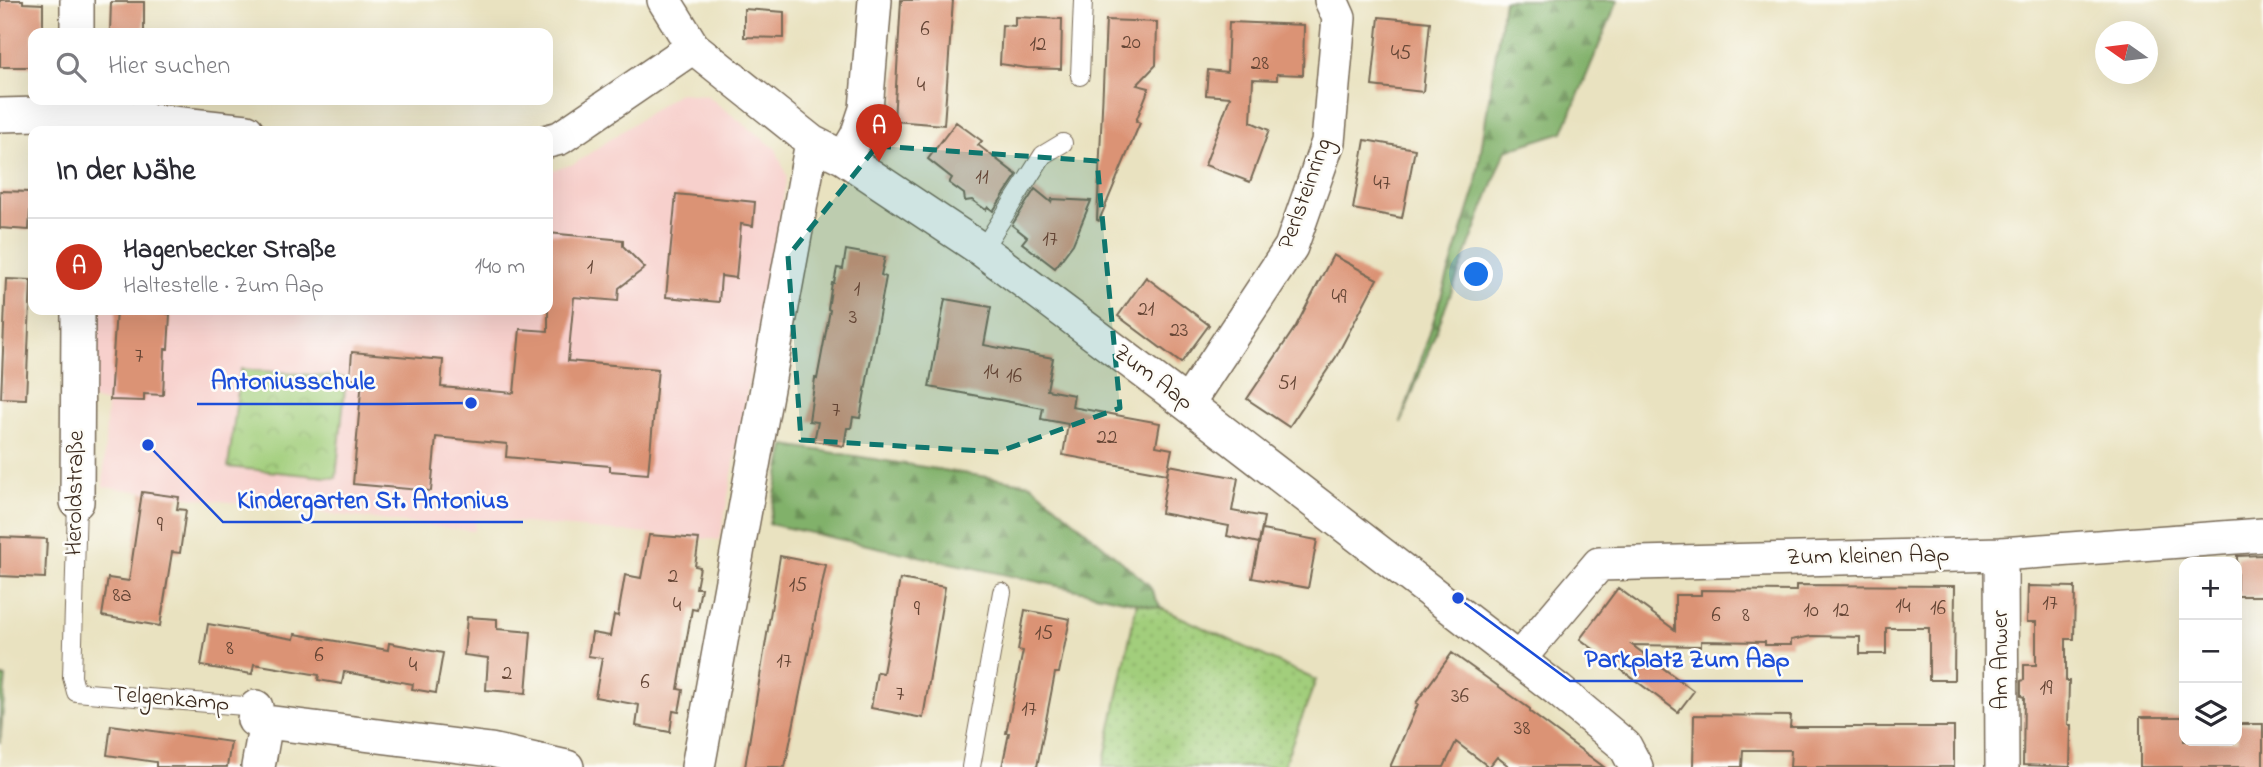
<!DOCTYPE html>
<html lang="de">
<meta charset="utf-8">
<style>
body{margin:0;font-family:"Indie Flower",sans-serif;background:#f7f7f7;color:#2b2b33}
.controls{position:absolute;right:21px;bottom:21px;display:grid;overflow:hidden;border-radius:14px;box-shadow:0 7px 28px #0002}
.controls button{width:63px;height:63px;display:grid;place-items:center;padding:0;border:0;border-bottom:2px solid #e1e1e2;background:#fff;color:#2b2b33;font:35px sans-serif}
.compass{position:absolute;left:2095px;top:21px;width:63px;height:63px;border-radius:50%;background:#fff;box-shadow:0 7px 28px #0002;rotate:284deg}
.you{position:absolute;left:1477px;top:275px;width:24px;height:24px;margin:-18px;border:5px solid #fff;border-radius:50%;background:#1a73e8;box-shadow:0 0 0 10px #1a73e833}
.badge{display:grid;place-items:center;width:46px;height:46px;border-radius:50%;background:#c8321e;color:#fff;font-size:23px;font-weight:700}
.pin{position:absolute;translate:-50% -58px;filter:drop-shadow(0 2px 4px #0008)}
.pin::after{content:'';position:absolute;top:37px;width:24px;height:21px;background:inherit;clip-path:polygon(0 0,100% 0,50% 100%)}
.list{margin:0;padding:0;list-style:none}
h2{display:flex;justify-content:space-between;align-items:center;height:91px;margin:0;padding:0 28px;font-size:30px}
h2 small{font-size:23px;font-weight:400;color:#7c7c81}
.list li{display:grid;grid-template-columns:46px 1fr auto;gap:21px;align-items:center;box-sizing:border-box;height:98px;padding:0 28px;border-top:2px solid #e1e1e2}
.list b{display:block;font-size:26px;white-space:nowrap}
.list p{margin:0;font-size:23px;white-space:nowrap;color:#7c7c81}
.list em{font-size:23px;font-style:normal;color:#7c7c81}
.icon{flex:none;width:38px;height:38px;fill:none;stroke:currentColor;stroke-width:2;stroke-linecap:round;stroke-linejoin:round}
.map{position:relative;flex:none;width:2263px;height:767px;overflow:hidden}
.search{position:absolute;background:#fff;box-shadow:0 7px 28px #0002;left:28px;top:28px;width:525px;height:77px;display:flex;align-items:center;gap:18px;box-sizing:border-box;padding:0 24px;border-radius:14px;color:#7c7c81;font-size:26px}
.panel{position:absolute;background:#fff;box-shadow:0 7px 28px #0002;left:28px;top:126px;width:525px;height:189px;border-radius:14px}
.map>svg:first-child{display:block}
.built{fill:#f7d0cc}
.grass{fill:url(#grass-dots);stroke:#6e7c4c;stroke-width:2}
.forest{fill:url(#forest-firs);stroke:#5e6e44;stroke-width:2}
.park{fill:url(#park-crowns);stroke:#6e7c4c;stroke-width:2}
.building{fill:#db9374}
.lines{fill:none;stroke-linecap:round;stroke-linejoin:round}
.lane-casing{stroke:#786a57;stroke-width:20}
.street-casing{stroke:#786a57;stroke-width:36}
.lane{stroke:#fff;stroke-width:18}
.street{stroke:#fff;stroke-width:33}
.marked{fill:#0f766e;fill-opacity:0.2;stroke:#0f766e;stroke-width:5;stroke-dasharray:14 9;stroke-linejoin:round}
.labels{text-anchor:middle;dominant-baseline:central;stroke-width:5;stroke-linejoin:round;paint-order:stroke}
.number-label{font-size:21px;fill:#634434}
.street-label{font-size:24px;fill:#3b2a1e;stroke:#fdfcf7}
.leader{fill:none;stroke:#1d4ed8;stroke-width:2.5}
.callout-dot{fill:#1d4ed8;stroke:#fdfcf7;stroke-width:2.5}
.callout-label{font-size:26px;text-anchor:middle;font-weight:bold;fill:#1d4ed8;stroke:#fdfcf7;stroke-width:5;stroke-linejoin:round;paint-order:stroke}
</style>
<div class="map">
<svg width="2263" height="767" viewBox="0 0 2263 767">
<defs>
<pattern id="grass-dots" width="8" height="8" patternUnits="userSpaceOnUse" patternTransform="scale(1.75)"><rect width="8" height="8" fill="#a2ce7b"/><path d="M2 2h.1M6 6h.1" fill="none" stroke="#8cb16a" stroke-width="1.8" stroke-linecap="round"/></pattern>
<pattern id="forest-firs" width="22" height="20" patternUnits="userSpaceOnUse" patternTransform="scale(1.75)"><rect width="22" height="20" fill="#81b16b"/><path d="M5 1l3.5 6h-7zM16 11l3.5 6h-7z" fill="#6b9057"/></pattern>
<pattern id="park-crowns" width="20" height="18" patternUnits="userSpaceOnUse" patternTransform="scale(1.75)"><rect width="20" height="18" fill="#a2ce7b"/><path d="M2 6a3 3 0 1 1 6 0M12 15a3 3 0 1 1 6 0" fill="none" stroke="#8cb16a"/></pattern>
</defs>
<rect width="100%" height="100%" fill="#fdfcf7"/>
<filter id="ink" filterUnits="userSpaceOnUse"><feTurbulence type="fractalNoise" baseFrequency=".0143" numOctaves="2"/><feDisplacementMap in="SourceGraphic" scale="14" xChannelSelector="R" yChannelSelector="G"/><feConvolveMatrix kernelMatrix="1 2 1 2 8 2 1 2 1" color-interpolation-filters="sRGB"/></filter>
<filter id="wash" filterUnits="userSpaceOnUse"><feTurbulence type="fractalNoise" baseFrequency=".00686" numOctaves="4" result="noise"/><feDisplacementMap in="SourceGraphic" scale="28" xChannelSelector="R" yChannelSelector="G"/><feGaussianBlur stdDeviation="1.57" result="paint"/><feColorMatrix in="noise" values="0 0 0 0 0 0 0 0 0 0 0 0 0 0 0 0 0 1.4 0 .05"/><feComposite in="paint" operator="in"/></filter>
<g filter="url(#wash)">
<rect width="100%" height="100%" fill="#e9e2c0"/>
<path class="built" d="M 678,93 L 706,95 L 776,149 L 787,177 L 720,540 L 476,519 L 474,531 L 103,487 L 107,403 L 91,399 L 91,310 L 548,310 L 548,171 L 574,164 Z"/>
<path class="grass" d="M 1137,602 L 1161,608 L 1316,680 L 1283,767 L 1103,767 Z"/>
<path class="forest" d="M 1504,0 L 1618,0 L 1563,132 L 1506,150 L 1401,423 L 1475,190 Z
M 785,445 L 1031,484 L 1149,585 L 1161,608 L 769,524 Z
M 0,677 L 6,677 L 0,743 Z"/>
<path class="park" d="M 241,369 L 346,378 L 336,478 L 228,467 Z"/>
<g id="blocks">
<path class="building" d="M 0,0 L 23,0 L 23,3 L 43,4 L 43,33 L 33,33 L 33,67 L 0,67 Z
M 901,0 L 953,0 L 944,125 L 894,121 Z
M 111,2 L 144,2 L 144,33 L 110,33 Z
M 744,9 L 784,12 L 784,38 L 744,37 Z
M 1015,17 L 1062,19 L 1061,69 L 1027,68 L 1000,64 L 1002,25 L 1015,26 Z
M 1379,17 L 1430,22 L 1423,92 L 1372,86 Z
M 1106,20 L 1157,22 L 1156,65 L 1137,85 L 1149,88 L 1136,121 L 1140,123 L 1099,221 L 1097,220 Z
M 1229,22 L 1304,25 L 1303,75 L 1277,74 L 1277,80 L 1253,79 L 1251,122 L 1269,130 L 1250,182 L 1205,165 L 1230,97 L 1206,95 L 1208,70 L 1227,72 Z
M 956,122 L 982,141 L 978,145 L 1017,175 L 993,211 L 988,207 L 986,210 L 972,200 L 965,201 L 964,194 L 949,183 L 952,178 L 928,159 Z
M 1365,140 L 1415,149 L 1402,218 L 1353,209 Z
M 1035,189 L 1051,202 L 1052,199 L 1091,201 L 1073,244 L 1055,268 L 1022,243 L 1027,237 L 1012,225 Z
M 0,191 L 31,192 L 29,230 L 0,228 Z
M 676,194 L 755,202 L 753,226 L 741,224 L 736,278 L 721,276 L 719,302 L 666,297 Z
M 548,233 L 623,240 L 623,246 L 645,268 L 619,288 L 618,301 L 574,297 L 568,361 L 658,369 L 648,474 L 610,471 L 610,466 L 506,457 L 507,444 L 436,437 L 431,491 L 353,484 L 362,379 L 350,378 L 352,352 L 443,360 L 441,387 L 514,393 L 520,329 L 548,331 Z
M 846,250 L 885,257 L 881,275 L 886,277 L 860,418 L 853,417 L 851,428 L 847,428 L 844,446 L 814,441 L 818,422 L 809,421 L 815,378 L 817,379 L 830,310 L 828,309 L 832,283 L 834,283 L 837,268 L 843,269 Z
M 1333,255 L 1377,279 L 1336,357 L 1289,427 L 1247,399 L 1296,326 Z
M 1146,277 L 1209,325 L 1181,363 L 1118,316 Z
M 6,279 L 31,280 L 26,399 L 1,398 Z
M 945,299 L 991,307 L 984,345 L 1053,358 L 1047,390 L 1074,395 L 1072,407 L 1160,423 L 1156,446 L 1172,449 L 1167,474 L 1063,455 L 1068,424 L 1041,419 L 1043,408 L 929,387 Z
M 116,310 L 167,310 L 167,314 L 170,314 L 168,349 L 165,349 L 163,395 L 144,394 L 144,401 L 110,400 Z
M 1169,465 L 1238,478 L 1232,511 L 1264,517 L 1259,543 L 1227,536 L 1229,526 L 1161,513 Z
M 142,492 L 179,497 L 177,509 L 186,510 L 180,553 L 172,552 L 160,626 L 102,616 L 108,578 L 129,581 Z
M 1262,530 L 1317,540 L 1308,588 L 1252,578 Z
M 649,535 L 699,539 L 695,566 L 700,567 L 696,588 L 701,588 L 697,610 L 692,609 L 678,689 L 683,690 L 679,712 L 673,711 L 670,732 L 636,726 L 639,705 L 595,697 L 602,658 L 588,656 L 592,633 L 610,636 L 614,615 L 618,616 L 625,575 L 641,578 Z
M 0,537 L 47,539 L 45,578 L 0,576 Z
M 2263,555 L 2263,596 L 2237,596 L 2237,556 Z
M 780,556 L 826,565 L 785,767 L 745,767 Z
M 900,579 L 945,587 L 923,718 L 871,708 L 877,672 L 883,673 Z
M 1796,585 L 1955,586 L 1954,680 L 1929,680 L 1929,628 L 1886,628 L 1886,654 L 1860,654 L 1860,637 L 1812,636 L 1791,640 L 1791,645 L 1765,645 L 1765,642 L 1701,641 L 1701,646 L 1632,645 L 1694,691 L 1678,712 L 1580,639 L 1618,588 L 1675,630 L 1675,595 L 1701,595 L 1701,590 L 1796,591 Z
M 2028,586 L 2075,587 L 2074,639 L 2066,639 L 2066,681 L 2069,681 L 2068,725 L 2071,725 L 2070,767 L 2023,765 L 2024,697 L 2021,696 L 2021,681 L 2024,680 L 2024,665 L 2036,665 L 2036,622 L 2027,622 Z
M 1025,610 L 1070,619 L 1059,673 L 1055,673 L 1037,767 L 1002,767 L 1009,733 L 1006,733 L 1023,651 L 1018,650 Z
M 467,617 L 497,619 L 497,629 L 531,632 L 526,693 L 486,690 L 488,658 L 464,655 Z
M 208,624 L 294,639 L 295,634 L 388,650 L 389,643 L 443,653 L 436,693 L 412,689 L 413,684 L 344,672 L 342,684 L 318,680 L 319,675 L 254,664 L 252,674 L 201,666 Z
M 1452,653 L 1530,709 L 1530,712 L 1604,767 L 1510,767 L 1497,757 L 1489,767 L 1456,742 L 1444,767 L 1390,767 L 1418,704 L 1416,703 Z
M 1694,715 L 1791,716 L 1790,727 L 1954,727 L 1954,767 L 1790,767 L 1791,750 L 1743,750 L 1742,767 L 1693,767 Z
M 2140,717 L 2184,717 L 2184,741 L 2237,741 L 2237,724 L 2263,724 L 2263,767 L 2140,767 Z
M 111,725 L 231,742 L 227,767 L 156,767 L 156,762 L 107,755 Z"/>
</g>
</g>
<g filter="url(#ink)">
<use href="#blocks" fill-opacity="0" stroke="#786a57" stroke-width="2"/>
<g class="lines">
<defs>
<path id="lane" d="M 1080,76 L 1083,0
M 982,250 L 1043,155 L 1063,143
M 77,502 L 72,677 L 76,692 L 256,707
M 971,767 L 1002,592"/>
<path id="street" d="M 77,0 L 77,33
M 664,0 L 693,47 L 812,142 L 844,158 L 982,250 L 1187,404 L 1558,690 L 1625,746 L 1636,767
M 0,115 L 79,113 L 247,131
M 548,141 L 560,138 L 693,47
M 844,158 L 857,136 L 866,109 L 875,0
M 1187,404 L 1291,247 L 1328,142 L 1339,18 L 1331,0
M 77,502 L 78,310
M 2001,554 L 2002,767
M 1518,660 L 1599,564 L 2001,554 L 2263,535
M 256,707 L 254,720 L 266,722 L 491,750 L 567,767
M 258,767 L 266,722
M 698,767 L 812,142"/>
</defs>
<use href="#lane" class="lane-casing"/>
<use href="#street" class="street-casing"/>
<use href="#lane" class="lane"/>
<use href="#street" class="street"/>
</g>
</g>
<path class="marked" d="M 877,146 L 1097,161 L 1120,408 L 998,452 L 801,440 L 788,256 Z"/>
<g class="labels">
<g class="number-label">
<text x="925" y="30">6</text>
<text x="1131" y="43">20</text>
<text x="1038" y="45">12</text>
<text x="1401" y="54">45</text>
<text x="1260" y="64">28</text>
<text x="921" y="86">4</text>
<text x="982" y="178">11</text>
<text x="1382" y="184">47</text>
<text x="1050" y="240">17</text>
<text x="590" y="268">1</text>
<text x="857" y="290">1</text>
<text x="1339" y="298">49</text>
<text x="1146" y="310">21</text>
<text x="853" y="318">3</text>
<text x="1179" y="331">23</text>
<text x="139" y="357">7</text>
<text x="991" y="373">14</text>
<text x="1014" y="377">16</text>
<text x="1287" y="384">51</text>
<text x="836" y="411">7</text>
<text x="1107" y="438">22</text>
<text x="160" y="526">9</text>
<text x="673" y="577">2</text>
<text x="798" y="586">15</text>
<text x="122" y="596">8a</text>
<text x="2050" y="604">17</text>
<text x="677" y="606">4</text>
<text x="1903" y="607">14</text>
<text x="1938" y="609">16</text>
<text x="917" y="610">9</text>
<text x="1811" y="611">10</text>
<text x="1841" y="611">12</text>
<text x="1716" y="616">6</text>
<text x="1746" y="616">8</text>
<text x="1044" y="634">15</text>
<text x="230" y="649">8</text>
<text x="319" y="656">6</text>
<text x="784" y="662">17</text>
<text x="413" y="666">4</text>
<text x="507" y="674">2</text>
<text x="645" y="683">6</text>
<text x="2046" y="689">19</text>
<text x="900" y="695">7</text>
<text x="1460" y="697">36</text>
<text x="1029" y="710">17</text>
<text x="1522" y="729">38</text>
</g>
<g class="street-label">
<text transform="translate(1306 194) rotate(-70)">Perlsteinring</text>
<text transform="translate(1153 378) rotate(37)">Zum Aap</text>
<text transform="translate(76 493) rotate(-89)">Heroldstraße</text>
<text transform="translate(1868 557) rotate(-1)">Zum kleinen Aap</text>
<text transform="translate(2001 660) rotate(-90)">Am Anwer</text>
<text transform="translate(171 700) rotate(5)">Telgenkamp</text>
</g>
</g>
<path class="leader" d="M471 403L389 404H197M148 445L223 522H523M1458 598L1570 681H1803"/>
<g class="callout-dot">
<circle cx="471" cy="403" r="7"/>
<circle cx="148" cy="445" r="7"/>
<circle cx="1458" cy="598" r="7"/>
</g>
<g class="callout-label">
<text x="293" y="389">Antoniusschule</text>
<text x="373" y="508">Kindergarten St. Antonius</text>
<text x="1687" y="667">Parkplatz Zum Aap</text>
</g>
</svg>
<div class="controls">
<button>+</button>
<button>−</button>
<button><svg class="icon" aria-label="layers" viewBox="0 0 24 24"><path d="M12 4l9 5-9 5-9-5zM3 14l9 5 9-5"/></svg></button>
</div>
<svg class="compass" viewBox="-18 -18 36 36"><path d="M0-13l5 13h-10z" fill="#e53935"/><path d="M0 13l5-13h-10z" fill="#7c7c81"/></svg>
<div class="you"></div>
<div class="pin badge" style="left:879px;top:162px">A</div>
<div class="search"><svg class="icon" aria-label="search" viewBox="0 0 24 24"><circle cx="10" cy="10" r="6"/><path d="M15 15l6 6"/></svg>Hier suchen</div>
<section class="panel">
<h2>In der Nähe<small></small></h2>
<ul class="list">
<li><span class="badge">A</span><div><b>Hagenbecker Straße</b><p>Haltestelle · Zum Aap</p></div><em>140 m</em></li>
</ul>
</section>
</div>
